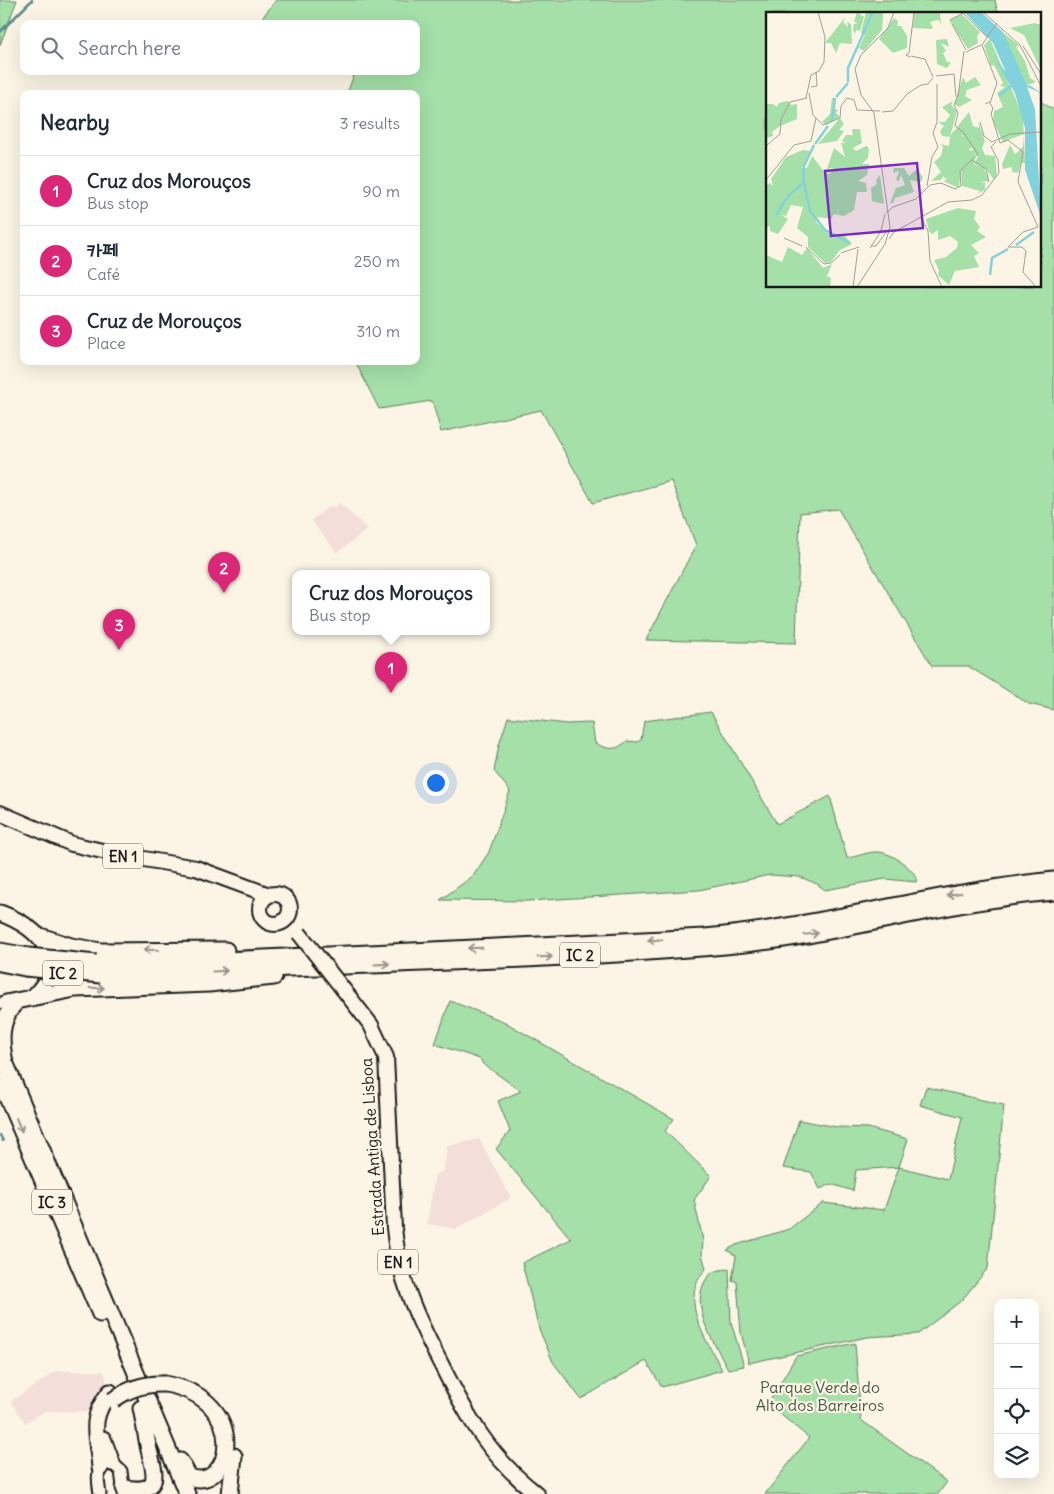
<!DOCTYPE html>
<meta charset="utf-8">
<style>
body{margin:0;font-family:Delius,"Poor Story",sans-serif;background:#f2f2f3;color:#1f2937}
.controls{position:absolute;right:15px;bottom:15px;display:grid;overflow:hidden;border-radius:10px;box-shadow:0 5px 20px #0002}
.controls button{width:45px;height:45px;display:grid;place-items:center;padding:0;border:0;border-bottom:1px solid #e0e1e3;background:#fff;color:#1f2937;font:25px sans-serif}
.you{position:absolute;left:435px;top:782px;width:18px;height:18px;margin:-12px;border:4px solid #fff;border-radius:50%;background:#1a73e8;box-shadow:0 0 0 8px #1a73e833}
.badge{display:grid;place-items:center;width:32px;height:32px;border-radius:50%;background:#db2777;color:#fff;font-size:16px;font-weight:700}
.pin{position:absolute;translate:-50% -41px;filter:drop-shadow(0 1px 2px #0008)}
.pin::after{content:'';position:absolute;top:26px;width:18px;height:15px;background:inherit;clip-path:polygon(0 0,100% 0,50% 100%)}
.popup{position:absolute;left:292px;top:570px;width:198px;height:65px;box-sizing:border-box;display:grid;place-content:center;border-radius:10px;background:#fff;filter:drop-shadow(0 1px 4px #0005);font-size:16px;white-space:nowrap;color:#747a83}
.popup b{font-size:19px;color:#1f2937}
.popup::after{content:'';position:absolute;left:50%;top:100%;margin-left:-10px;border:10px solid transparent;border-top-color:#fff}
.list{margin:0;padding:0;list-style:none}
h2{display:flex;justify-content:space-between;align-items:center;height:65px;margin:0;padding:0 20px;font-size:21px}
h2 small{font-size:16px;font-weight:400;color:#747a83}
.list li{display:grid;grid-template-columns:32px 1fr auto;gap:15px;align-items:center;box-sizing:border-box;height:70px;padding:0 20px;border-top:1px solid #e0e1e3}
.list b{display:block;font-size:19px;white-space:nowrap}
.list p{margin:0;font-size:16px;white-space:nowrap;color:#747a83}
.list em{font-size:16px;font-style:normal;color:#747a83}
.icon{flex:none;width:28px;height:28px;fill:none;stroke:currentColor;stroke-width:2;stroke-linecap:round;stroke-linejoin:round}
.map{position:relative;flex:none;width:1054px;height:1494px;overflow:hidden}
.search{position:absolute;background:#fff;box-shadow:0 5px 20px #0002;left:20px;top:20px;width:400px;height:55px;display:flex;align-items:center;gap:12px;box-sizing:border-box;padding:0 18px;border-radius:10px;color:#747a83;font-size:19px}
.panel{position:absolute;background:#fff;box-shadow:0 5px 20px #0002;left:20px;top:90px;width:400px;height:275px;border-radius:10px}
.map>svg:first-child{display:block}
.built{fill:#f3ded9}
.green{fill:#a4e0a7;stroke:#607e62}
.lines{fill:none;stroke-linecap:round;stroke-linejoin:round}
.stream{stroke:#598990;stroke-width:2.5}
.tertiary-casing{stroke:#1c1c1c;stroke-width:15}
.primary-casing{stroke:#1c1c1c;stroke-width:18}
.trunk-casing{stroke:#1c1c1c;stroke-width:19}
.tertiary{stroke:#fcf5e5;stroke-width:11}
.primary{stroke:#fcf5e5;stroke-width:14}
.trunk{stroke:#fcf5e5;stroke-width:15}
.primary-bridge-casing{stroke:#1c1c1c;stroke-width:18;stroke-linecap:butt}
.trunk-bridge-casing{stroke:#1c1c1c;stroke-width:19;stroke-linecap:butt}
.primary-bridge{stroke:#fcf5e5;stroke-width:14}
.trunk-bridge{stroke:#fcf5e5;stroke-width:15}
.oneway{stroke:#97938b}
.labels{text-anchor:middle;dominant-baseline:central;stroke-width:4.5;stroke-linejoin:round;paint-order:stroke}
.shield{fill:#fcf5e5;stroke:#5f5d58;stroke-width:1}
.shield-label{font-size:15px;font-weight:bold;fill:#1c1c1c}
.street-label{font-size:16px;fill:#1c1c1c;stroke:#fcf5e5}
.park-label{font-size:16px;fill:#455746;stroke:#fcf5e5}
.inset-river{fill:none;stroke:#82d2dd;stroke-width:2.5}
.inset-road{fill:none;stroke:#a29e95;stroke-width:1}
.view{fill:#7b2cbf;fill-opacity:0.15;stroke:#7b2cbf;stroke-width:2.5}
.inset-edge{fill:none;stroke:#1c1c1c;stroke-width:2.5}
</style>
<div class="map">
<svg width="1054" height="1494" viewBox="0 0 1054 1494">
<rect width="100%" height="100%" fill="#fcf5e5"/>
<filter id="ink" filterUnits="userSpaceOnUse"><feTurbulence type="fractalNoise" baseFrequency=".02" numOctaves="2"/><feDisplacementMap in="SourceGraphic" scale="10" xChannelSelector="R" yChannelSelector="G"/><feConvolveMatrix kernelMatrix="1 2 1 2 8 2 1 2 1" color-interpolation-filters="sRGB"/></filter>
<g filter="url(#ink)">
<path class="built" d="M 339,503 L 368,529 L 337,553 L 311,520 L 330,506 L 335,507 Z
M 479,1139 L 511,1198 L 456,1229 L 427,1224 L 435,1175 L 444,1170 L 447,1146 Z
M 57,1371 L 104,1371 L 107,1383 L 89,1406 L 88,1412 L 45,1411 L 25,1423 L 11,1401 Z"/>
<path class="green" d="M 0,0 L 17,0 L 0,45 Z
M 276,0 L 995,0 L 998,14 L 768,14 L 768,286 L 1040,286 L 1040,101 L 1054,110 L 1054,710 L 1029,704 L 968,666 L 932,666 L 838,509 L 800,513 L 796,643 L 646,640 L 696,545 L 671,481 L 593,503 L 541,410 L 441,432 L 432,401 L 379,409 L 355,361 L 416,361 L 416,94 L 347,94 L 353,77 L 345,71 L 416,71 L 416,24 L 271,24 L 262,18 Z
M 711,712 L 777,824 L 830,796 L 847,858 C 857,857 869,851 879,852 C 892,853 911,867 917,878 L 916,882 L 885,879 L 825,890 L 817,884 L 800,877 L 770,875 L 699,890 L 528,901 L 440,900 L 473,876 L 489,852 L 510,791 L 494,771 L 499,745 L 508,717 L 567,724 L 592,723 L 595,743 C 608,750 616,751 627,741 L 637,742 L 641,740 L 644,721 Z
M 450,1001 L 503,1021 L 674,1119 L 665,1131 L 711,1176 L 694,1200 L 703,1240 L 702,1254 L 706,1269 C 677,1300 707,1340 722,1370 L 662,1387 L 646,1361 L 581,1399 L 553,1362 L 539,1329 L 522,1263 L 571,1239 L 496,1149 L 510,1131 L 498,1101 L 521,1091 L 483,1064 L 480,1059 L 435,1044 Z
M 926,1087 L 1004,1105 L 988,1268 L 962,1300 L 918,1334 L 867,1337 L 749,1363 L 741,1333 L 737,1282 L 732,1280 L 736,1256 L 727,1250 L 736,1245 L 789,1229 L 823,1203 L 884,1210 L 899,1167 L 856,1170 L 853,1191 L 831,1184 L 820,1189 L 811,1172 L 783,1168 L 799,1120 L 837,1127 L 868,1128 L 908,1139 L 899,1167 L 948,1179 L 962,1117 L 920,1105 Z
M 729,1269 L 731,1322 L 744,1366 L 728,1369 C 715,1343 691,1312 704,1283 C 710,1271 716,1270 729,1269 Z
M 855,1343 L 861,1420 L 947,1482 L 938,1494 L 765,1494 L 809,1438 L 768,1404 L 796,1356 Z"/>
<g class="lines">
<path class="stream" d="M 0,32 L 32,0
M 0,1135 L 3,1141"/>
<defs>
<path id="tertiary" d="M 100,1494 C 98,1481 94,1464 112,1463 L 121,1471 L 124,1494"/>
<path id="primary" d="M 0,813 L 72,844 L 115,854 L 196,868 L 269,895
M260 909a15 15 0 1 1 30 0a15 15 0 1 1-30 0Z
M 350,998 L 371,1025 L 386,1057 L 394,1228 C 399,1280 417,1318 441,1364 C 467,1416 490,1458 537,1494"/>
<path id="trunk" d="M 0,913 C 40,928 72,961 32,998
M 40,936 L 71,946 L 101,951 L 226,950
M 0,951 L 28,956
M 0,963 L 25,968
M 96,963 L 160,963 L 705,937 C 822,926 936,892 1054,880
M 101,975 L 138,975 C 333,964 530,963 725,946 C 836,937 943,901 1054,892
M 16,1002 C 0,1020 0,1039 5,1062 L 187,1494
M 6,1003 L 75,989 L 209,984 L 274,977
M 0,1081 L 100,1314
M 165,1384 C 253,1399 231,1494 190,1477 C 186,1473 184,1466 180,1461
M 103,1439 L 112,1463
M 100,1468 C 98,1436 87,1421 110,1392
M 124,1488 C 163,1494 155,1474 149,1450 C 146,1436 144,1422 141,1408
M 230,1494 L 234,1456"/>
</defs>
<use href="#tertiary" class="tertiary-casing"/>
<use href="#primary" class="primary-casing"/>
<use href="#trunk" class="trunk-casing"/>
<use href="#tertiary" class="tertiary"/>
<use href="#primary" class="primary"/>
<use href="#trunk" class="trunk"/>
<defs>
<path id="primary-bridge" d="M 299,933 L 350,998"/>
<path id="trunk-bridge" d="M 28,956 L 96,963
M 25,968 L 101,975
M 113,1400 C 129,1388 145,1383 165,1384"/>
</defs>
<use href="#primary-bridge" class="primary-bridge-casing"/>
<use href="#trunk-bridge" class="trunk-bridge-casing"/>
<use href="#primary-bridge" class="primary-bridge"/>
<use href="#trunk-bridge" class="trunk-bridge"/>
</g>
<defs><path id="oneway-shaft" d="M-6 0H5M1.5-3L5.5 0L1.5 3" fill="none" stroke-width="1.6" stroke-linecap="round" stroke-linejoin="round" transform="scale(1.25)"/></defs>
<g class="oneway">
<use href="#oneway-shaft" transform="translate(954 894) rotate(170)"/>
<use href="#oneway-shaft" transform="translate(811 934) rotate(-8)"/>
<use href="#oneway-shaft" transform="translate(655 940) rotate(177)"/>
<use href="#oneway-shaft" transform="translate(475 948) rotate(178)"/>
<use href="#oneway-shaft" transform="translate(151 950) rotate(179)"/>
<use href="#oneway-shaft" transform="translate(545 957) rotate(-2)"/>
<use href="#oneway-shaft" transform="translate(382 964) rotate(-3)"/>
<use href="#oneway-shaft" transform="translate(220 971) rotate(-3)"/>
<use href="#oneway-shaft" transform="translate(97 988)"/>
<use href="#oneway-shaft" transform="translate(19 1125) rotate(67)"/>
</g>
</g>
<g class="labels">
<g class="shield">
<rect x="103" y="843.5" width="40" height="25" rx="4"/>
<rect x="560" y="942.5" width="40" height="25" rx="4"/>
<rect x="43" y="960.5" width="40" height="25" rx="4"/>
<rect x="32" y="1189.5" width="40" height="25" rx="4"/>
<rect x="378" y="1249.5" width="40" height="25" rx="4"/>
</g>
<g class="shield-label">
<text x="123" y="856">EN 1</text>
<text x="580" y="955">IC 2</text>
<text x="63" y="973">IC 2</text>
<text x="52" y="1202">IC 3</text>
<text x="398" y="1262">EN 1</text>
</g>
<g class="street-label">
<text transform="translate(372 1147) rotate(-94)">Estrada Antiga de Lisboa</text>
</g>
<g class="park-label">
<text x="820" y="1387">Parque Verde do<tspan x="820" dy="18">Alto dos Barreiros</tspan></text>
</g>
</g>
<g transform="translate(766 12)">
<rect width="275" height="275" fill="#fcf5e5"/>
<path d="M 91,0 L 98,5 L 94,19 L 90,18 L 89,22 L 87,18 L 88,12 L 92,11 L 88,10 ZM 100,0 L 107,0 L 99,22 L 108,0 L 117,0 L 117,4 L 116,18 L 98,39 L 93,36 L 99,23 L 95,21 ZM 148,0 L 174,0 L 175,12 L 173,8 L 167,9 L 164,10 L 167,16 L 165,17 L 147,16 ZM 196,2 L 214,20 L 211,24 L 212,31 L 202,37 L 183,8 ZM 80,4 L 77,10 L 82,15 L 81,10 L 85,12 L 86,32 L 74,31 L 70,41 L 65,31 L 59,31 ZM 128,6 L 132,9 L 131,14 L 135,14 L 141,24 L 141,36 L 127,41 L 113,27 ZM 269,11 L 275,13 L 275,58 L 258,23 L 244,16 ZM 236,20 L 253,33 L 250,35 L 259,49 L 264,66 L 270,70 L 261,73 ZM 181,27 L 183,35 L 175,31 L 180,39 L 177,41 L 181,50 L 185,50 L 181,56 L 171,52 L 170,28 ZM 224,27 L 257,104 L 259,151 L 255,151 L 252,161 L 246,160 L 246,155 L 237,157 L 236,152 L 244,133 L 249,142 L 252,140 L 257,134 L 258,122 L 237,130 L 227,109 L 228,99 L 237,95 L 231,81 L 239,75 L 234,74 L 237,71 L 228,53 L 225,54 L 218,33 ZM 197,65 L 200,71 L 199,78 L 200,71 L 209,65 L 215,73 L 201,78 L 199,84 L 206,88 L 193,95 L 188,92 ZM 66,86 L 69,86 L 67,93 L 71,90 L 66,96 L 72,98 L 70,101 L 74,105 L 60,113 L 56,110 L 64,102 ZM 22,89 L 25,93 L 31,92 L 31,107 L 14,114 L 6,120 L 7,124 L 0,126 L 0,92 L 7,92 L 11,95 L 13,91 ZM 187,89 L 185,93 L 191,99 L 186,118 L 183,125 L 176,124 L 174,119 L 178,114 L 172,110 L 179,110 L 184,103 L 176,95 ZM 203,100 L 207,114 L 213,116 L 212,109 L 219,129 L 216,136 L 219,143 L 229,144 L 231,163 L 228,168 L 220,157 L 208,151 L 212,145 L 191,115 ZM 74,106 L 78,112 L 73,118 L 78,119 L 71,129 L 52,132 ZM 191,116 L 198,121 L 195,124 L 199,125 L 205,135 L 203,138 L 210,139 L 208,152 L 218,156 L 223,169 L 215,170 L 219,171 L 219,178 L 211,182 L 214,179 L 196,174 L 195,156 L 193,176 L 177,169 L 181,168 L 177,164 L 175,168 L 165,169 L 175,160 L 168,150 L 175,144 L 177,135 L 174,132 L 183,134 L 184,123 ZM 86,117 L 94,117 L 96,131 L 87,136 L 90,139 L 100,134 L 103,136 L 102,146 L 96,152 L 103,152 L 101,163 L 92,169 L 100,171 L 101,180 L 91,180 L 88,198 L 78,204 L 68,202 L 65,207 L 52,205 L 50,210 L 60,220 L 79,224 L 86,232 L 74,238 L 65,250 L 59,251 L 42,235 L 42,225 L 31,216 L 37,195 L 25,193 L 20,204 L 15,203 L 22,207 L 12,222 L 4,219 L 4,214 L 0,216 L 0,174 L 4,171 L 7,174 L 5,167 L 20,145 L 37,138 L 44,139 L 36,156 L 41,156 L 46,144 L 60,162 L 65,161 L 67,156 L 61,157 L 68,136 L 79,145 L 75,131 L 80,131 L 76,129 L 80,123 L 87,123 ZM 128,156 L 138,156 L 143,164 L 151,157 L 157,165 L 155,170 L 144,168 L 148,180 L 129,186 L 127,191 L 124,191 L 130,176 L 139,173 L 135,163 L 133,169 L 130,168 L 133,159 L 127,161 ZM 114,163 L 118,192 L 106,189 L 105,176 L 111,172 L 110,168 ZM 192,196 L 210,199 L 208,207 L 214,215 L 211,219 L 220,225 L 205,233 L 213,241 L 208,244 L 213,255 L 189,259 L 183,273 L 172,263 L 173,258 L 168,248 L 180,245 L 191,236 L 192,230 L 184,224 L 172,228 L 172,218 L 166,222 L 163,219 L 160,207 ZM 22,235 L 36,243 L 41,236 L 57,256 L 66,252 L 61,264 L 65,266 L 64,275 L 0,275 L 0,243 L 16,250 Z" fill="#a4e0a7"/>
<path d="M 198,0 L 215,0 L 237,20 L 261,73 L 265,74 L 275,81 L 261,75 L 269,97 L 275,205 L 259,158 L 259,116 L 249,81 L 227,44 L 240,60 L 227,31 Z" fill="#82d2dd"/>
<path class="inset-river" d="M 82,70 L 82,56 L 107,0M 233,84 L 245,74M 70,85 L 82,71M 66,109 L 69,86M 49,132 L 62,114M 48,133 L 38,154 L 37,166 L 44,199 L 59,218 L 84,231M 10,203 L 22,184 L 36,172M 250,233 L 268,220M 224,263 L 226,246 L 242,237"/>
<path class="inset-road" d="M 217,0 L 254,33 L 275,74M 184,8 L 197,1 L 221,25M 186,12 L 200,38M 216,33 L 231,71 L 224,91M 216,33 L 231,11M 257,34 L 275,62M 200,40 L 215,33M 145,44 L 159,47 L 167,65M 144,45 L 140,43 L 143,41 L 148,0M 170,64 L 188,62 L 190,85M 45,75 L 51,74 L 50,60M 43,81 L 47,103 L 57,113 L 74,106 L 75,94 L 81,86 L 88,88 L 91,98 L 114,99M 192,85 L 198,39M 40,86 L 45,63 L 53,59 L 58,50 L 59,25 L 52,0M 219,92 L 223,90 L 227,96 L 225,102 L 234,131 L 242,128 L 257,140 L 252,170 L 272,215 L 257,220 L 242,235 L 256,235 L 260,239 L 257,260 L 270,275M 116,100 L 127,99 L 141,82 L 155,73 L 162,72 L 167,66M 214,110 L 218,124 L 226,130 L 244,122 L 275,120M 0,134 L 14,122 L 15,107 L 24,90 L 41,86M 206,148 L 220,157 L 223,170M 0,168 L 28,133 L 45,129 L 50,106M 161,174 L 166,145 L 172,135 L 167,121 L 171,110 L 171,72M 120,201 L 127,195 L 150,187 L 164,173 L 175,171 L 189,177 L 195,174 L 194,159 L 212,142 L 197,120 L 189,114 L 192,101 L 188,93 L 191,86M 157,209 L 162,219 L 164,249 L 176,275M 18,226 L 36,234M 123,227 L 128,220 L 182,190 L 206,188 L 216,183 L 233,161 L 232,148 L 225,135 L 230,130M 105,234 L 110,234 L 121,219M 40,235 L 58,252 L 65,251 L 74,243M 104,236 L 115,219 L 119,202M 75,241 L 93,235M 87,275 L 92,237M 91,275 L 119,232 L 124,215 L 108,101 L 95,83 L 89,57 L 95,43 L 122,16 L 128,0"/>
<path class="view" d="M 151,151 L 157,216 L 65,224 L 59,159 Z"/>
<rect width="275" height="275" class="inset-edge"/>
</g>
</svg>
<div class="controls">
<button>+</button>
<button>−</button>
<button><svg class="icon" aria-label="locate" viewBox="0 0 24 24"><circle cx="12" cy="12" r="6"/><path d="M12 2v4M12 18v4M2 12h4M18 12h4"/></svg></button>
<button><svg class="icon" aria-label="layers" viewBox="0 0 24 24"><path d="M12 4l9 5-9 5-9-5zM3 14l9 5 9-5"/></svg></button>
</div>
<div class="you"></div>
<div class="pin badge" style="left:391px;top:693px">1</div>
<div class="popup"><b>Cruz dos Morouços</b>Bus stop</div>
<div class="pin badge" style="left:224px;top:593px">2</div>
<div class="pin badge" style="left:119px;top:650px">3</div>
<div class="search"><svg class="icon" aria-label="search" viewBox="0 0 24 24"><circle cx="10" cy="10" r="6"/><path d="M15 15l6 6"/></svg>Search here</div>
<section class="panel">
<h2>Nearby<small>3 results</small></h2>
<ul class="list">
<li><span class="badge">1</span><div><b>Cruz dos Morouços</b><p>Bus stop</p></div><em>90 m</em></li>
<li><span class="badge">2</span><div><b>카페</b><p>Café</p></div><em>250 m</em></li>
<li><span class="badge">3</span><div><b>Cruz de Morouços</b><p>Place</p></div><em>310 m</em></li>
</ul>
</section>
</div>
